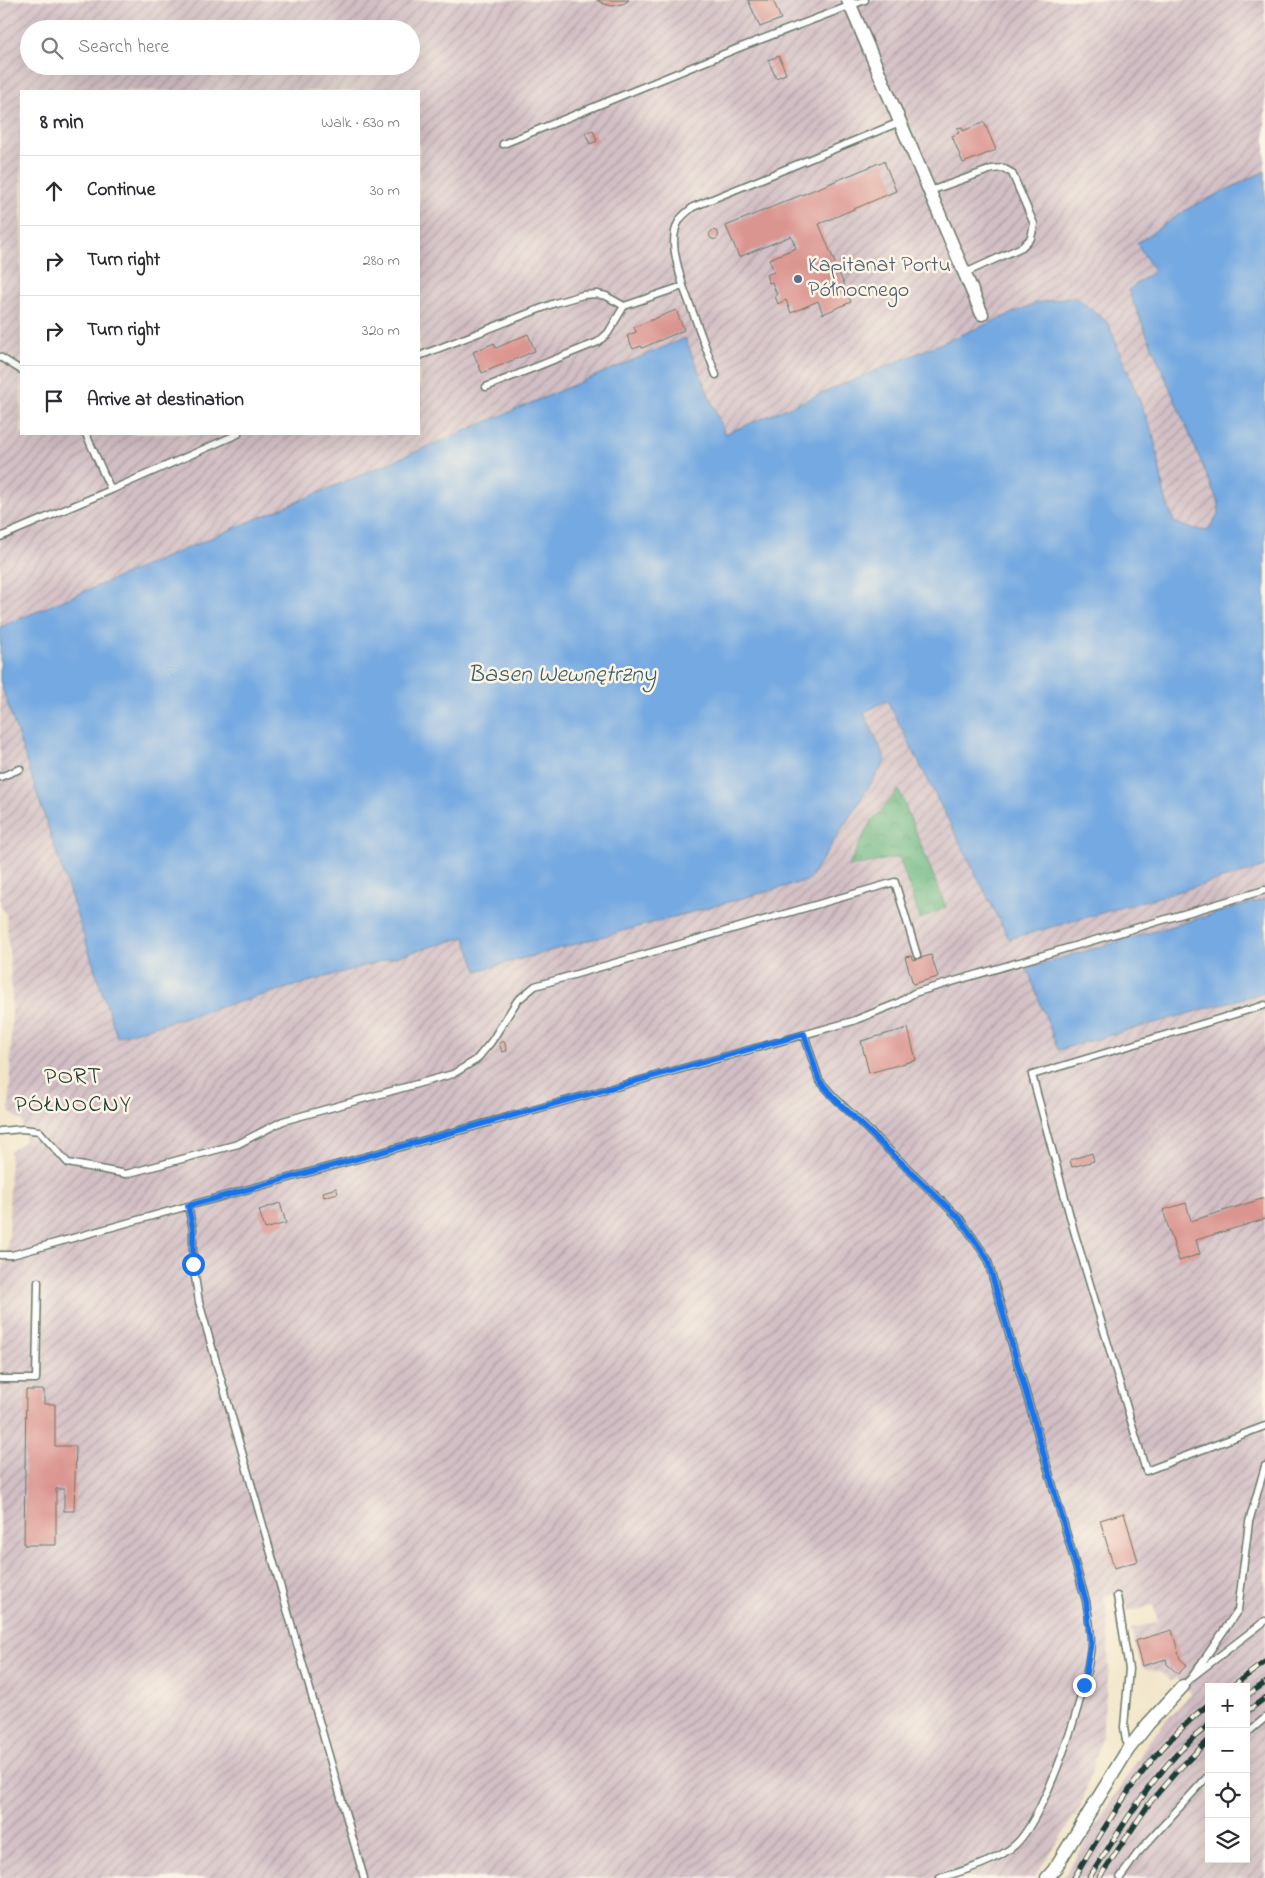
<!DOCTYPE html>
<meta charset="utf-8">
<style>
body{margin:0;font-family:"Indie Flower",sans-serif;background:#f7f7f7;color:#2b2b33}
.controls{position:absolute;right:15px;bottom:15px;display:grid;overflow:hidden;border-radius:0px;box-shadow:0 5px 20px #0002}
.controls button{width:45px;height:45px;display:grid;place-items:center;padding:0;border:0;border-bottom:1px solid #e1e1e2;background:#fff;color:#2b2b33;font:25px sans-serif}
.stop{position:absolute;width:15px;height:15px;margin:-11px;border:4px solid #1a73e8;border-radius:50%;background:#fff}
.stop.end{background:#1a73e8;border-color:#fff;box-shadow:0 1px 5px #0008}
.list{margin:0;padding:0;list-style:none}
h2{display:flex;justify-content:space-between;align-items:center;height:65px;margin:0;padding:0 20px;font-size:21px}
h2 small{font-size:16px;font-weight:400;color:#7c7c81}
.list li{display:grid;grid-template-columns:32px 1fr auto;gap:15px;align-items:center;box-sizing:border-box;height:70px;padding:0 20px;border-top:1px solid #e1e1e2}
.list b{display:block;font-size:19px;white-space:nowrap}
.list em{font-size:16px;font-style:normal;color:#7c7c81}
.icon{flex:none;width:28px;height:28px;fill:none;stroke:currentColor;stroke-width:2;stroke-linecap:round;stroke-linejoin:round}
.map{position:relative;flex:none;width:1265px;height:1878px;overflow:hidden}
.search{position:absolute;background:#fff;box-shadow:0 5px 20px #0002;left:20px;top:20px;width:400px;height:55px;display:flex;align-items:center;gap:12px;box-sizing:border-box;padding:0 18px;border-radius:28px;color:#7c7c81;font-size:19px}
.panel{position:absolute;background:#fff;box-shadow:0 5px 20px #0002;left:20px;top:90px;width:400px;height:345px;border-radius:0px}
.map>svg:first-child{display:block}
.industrial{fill:url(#industrial-furrows);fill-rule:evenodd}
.forest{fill:url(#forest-crowns);stroke:#447a5a}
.water{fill:#74a9e1;stroke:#4a738a}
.building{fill:#db9591}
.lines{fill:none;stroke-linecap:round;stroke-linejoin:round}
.lane-casing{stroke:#687868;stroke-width:9}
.street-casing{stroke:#687868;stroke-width:15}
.lane{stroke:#fff;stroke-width:6}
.street{stroke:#fff;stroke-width:12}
.rail-casing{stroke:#1f3d34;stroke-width:5.5}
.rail{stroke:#fcf5e5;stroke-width:4;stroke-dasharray:11;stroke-linecap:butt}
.route{stroke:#1a73e8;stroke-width:6}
.service-dot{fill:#5c6f8a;stroke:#fcf5e5;stroke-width:2}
.labels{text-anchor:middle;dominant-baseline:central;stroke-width:5;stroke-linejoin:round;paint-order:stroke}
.service-label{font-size:22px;fill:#4e5e75;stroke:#fcf5e5;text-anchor:start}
.water-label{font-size:24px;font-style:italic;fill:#395d68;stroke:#fcf5e5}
.neighbourhood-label{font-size:24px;letter-spacing:1px;fill:#1f3d34;stroke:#fcf5e5}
</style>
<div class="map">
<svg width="1265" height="1878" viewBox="0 0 1265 1878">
<defs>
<pattern id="industrial-furrows" width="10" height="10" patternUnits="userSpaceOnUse" patternTransform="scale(1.25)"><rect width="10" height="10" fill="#d2bec5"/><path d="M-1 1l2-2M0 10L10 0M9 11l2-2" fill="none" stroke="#aa9ca1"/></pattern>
<pattern id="forest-crowns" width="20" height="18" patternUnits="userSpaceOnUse" patternTransform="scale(1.25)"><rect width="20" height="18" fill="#68b680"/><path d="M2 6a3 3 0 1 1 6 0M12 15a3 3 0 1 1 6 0" fill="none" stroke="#55956a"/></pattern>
</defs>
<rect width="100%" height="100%" fill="#fcf5e5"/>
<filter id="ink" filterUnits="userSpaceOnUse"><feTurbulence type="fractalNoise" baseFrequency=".02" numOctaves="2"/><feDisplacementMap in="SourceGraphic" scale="10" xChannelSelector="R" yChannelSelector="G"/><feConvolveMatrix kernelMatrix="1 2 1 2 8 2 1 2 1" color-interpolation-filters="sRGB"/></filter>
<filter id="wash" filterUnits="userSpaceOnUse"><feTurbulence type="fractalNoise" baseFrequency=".0096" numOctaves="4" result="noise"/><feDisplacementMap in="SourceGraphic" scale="20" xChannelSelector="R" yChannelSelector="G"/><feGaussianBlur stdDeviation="1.12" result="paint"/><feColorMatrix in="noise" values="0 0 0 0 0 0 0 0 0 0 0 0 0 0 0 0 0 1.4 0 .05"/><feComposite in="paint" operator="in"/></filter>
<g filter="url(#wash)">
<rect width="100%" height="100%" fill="#f1e5c8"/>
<path class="industrial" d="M 0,0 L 1265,0 L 1265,171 L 1189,208 L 1138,243 L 1154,271 L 1128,290 L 1219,504 L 1219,513 L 1207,531 L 1186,527 L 1174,522 L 1165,497 L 1153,434 L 1108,323 L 1074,296 L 1037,303 L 724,434 L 684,338 L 0,627 ZM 29,29 L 411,29 L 411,66 L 29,66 ZM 21,91 L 419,91 L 419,434 L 21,434 Z
M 0,681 L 117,1037 L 466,937 L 476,971 L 864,713 L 887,700 L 1009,939 L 1265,867 L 1265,899 L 1027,968 L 1058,1050 L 1265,992 L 1265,1878 L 1063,1878 L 1149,1741 L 1191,1693 L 1175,1678 L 1171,1681 L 1161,1672 L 1142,1667 L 1131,1629 L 1158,1621 L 1153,1605 L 1128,1612 L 1122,1592 L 1104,1596 L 1108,1618 L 1109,1669 L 1101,1740 L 1081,1806 L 1034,1878 L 0,1878 L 0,1485 L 2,1275 L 9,1235 L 10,1151 L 25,1141 L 22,1121 L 9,1112 L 12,1008 L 10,963 L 6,914 L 0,905 ZM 1209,1687 L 1246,1687 L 1246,1859 L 1209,1859 Z"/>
<path class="forest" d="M 899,790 L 946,907 L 920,919 L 899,857 L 848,867 L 870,823 Z"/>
<path class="water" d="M 1265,171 L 1265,867 L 1009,939 L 887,700 L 864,713 L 886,760 L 809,880 L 477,971 L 465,937 L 117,1037 L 0,681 L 0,627 L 685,338 L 725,434 L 1037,303 L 1075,296 L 1108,323 L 1153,434 L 1165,497 L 1174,522 L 1186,527 L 1207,531 L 1219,513 L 1219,504 L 1128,290 L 1154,271 L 1137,243 L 1189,208 Z
M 1265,899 L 1265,992 L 1058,1050 L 1027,968 Z"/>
<g id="blocks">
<path class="building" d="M 597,0 L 629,0 L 623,4 L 613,6 L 604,4 Z
M 748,0 L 773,0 L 781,19 L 760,27 Z
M 779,56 L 786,74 L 776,78 L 768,60 Z
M 984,122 L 996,150 L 963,163 L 952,136 L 959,133 L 957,128 L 962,127 L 963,131 Z
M 593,130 L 597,141 L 590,144 L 585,133 Z
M 884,161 L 896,191 L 819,224 L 851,302 L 823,314 L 818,301 L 791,313 L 786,300 L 778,304 L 775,296 L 777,295 L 772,282 L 769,283 L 766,275 L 774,272 L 769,259 L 796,248 L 791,236 L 739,257 L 726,226 Z
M709.5 235a4.5 4.5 0 1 1 9 0a4.5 4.5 0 1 1-9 0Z
M 676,310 L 684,330 L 642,348 L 641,346 L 633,349 L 627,336 L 636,332 L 634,327 Z
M 528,334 L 535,351 L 482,373 L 473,352 L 494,343 L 496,348 Z
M 931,955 L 938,977 L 913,984 L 905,957 L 911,956 L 913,960 Z
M 908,1028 L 916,1060 L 869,1073 L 861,1041 Z
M 504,1041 L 507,1051 L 502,1052 L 499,1043 Z
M 1092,1153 L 1094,1161 L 1072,1167 L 1070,1160 Z
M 336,1188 L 338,1193 L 324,1197 L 323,1192 Z
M 1265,1198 L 1265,1219 L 1196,1240 L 1200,1254 L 1179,1261 L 1163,1210 L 1186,1203 L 1191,1221 Z
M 280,1203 L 286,1223 L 265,1229 L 259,1210 Z
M 26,1390 L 44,1390 L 44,1404 L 55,1404 L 55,1446 L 76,1446 L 74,1511 L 64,1511 L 64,1489 L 56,1489 L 56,1545 L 24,1545 Z
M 1124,1513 L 1138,1561 L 1114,1568 L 1100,1520 Z
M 1172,1630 L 1180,1659 L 1187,1665 L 1178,1674 L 1167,1664 L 1166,1659 L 1142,1666 L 1135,1641 Z"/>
</g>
</g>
<g filter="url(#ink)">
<use href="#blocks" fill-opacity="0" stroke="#687868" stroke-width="1"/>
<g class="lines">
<defs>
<path id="lane" d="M 503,144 L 741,47 L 865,0
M 930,191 L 992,169 L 1003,168 L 1012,173 L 1034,224 L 1031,238 L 1022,247 L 965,273
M 683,286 C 678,266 668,240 679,221 C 682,215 689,211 693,207 L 900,122
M 419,356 L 555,303 L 583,295 L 597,294 L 606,296 L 624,306
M 0,357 L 21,370
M 486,387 L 598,342 L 608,333 L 624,306 L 683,286 L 716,375
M 111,490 L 238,434
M 0,537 L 111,490 L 86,434
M 0,777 L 20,769
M 1265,1005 L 1032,1075 L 1074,1231 L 1146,1471 L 1265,1426
M 804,1034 L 819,1080 L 834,1097 L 960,1219 L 987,1258 L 1086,1601 C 1088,1614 1091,1629 1091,1643 C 1089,1687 1047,1814 1016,1844 C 998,1861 963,1871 940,1878
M 0,1131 L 23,1129 L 39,1131 L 68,1163 L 126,1174 L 238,1144 L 283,1121 L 453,1074 L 476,1060 L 491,1042 L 517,1001 L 535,986 L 895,882 L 917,955
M 188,1206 L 193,1229 L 193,1264 L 199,1302 L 364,1878
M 0,1255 L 12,1255 L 853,1021 L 898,1003 L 914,993 L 1265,890
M 0,1379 L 36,1379 L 38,1282
M 1117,1596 L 1129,1669 L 1124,1727 L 1126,1741 L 1131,1745
M 1192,1677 L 1238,1610 L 1249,1522 L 1265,1466
M 1183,1686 L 1192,1677 L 1265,1621
M 1246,1734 L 1265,1718
M 1120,1878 L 1137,1854 L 1209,1775"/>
<path id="street" d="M 848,0 L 982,314
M 1047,1878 L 1054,1870 L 1127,1751 L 1148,1724 L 1183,1686"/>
</defs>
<use href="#lane" class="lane-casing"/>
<use href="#street" class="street-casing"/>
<use href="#lane" class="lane"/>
<use href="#street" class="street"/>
<defs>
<path id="rail" d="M 1231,1687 L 1265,1662
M 1246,1696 L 1265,1683
M 1246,1712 L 1265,1698
M 1074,1878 C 1113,1813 1148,1752 1209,1704
M 1089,1878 C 1124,1825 1157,1764 1209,1725
M 1099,1878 L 1151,1801 L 1176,1772 L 1209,1740"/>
</defs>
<use href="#rail" class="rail-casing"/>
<use href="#rail" class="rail"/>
</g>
</g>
<g class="lines" filter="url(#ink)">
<path class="route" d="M 193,1264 L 193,1229 L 188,1206 L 804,1034 L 819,1080 L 834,1098 L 960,1219 L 987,1258 L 1086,1601 L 1091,1642 L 1084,1685"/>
</g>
<circle class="service-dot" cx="798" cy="279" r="5"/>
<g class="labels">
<g class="service-label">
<text x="808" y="266">Kapitanat Portu<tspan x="808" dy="25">Północnego</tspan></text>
</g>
<g class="water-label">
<text x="562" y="675">Basen Wewnętrzny</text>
</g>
<g class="neighbourhood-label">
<text x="73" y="1077">PORT<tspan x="73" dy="28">PÓŁNOCNY</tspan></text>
</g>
</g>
</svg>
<div class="controls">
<button>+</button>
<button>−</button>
<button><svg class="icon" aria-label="locate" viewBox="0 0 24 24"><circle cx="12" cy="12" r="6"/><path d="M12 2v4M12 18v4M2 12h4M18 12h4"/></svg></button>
<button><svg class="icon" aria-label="layers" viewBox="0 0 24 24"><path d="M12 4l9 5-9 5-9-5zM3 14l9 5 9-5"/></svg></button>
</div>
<div class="stop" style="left:193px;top:1264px"></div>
<div class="stop end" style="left:1084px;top:1685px"></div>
<div class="search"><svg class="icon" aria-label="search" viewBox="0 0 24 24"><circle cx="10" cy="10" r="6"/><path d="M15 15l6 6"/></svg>Search here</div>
<section class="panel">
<h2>8 min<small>Walk · 630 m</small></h2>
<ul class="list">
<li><svg class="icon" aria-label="ahead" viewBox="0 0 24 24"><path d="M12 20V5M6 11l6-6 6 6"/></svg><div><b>Continue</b></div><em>30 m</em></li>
<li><svg class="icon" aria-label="right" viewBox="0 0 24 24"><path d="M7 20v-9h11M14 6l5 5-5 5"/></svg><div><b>Turn right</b></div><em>280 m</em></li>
<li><svg class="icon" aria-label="right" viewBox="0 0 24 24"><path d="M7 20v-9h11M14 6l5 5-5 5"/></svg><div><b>Turn right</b></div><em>320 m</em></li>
<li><svg class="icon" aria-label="arrive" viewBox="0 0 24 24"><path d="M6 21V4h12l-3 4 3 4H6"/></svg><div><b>Arrive at destination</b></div></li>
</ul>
</section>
</div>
